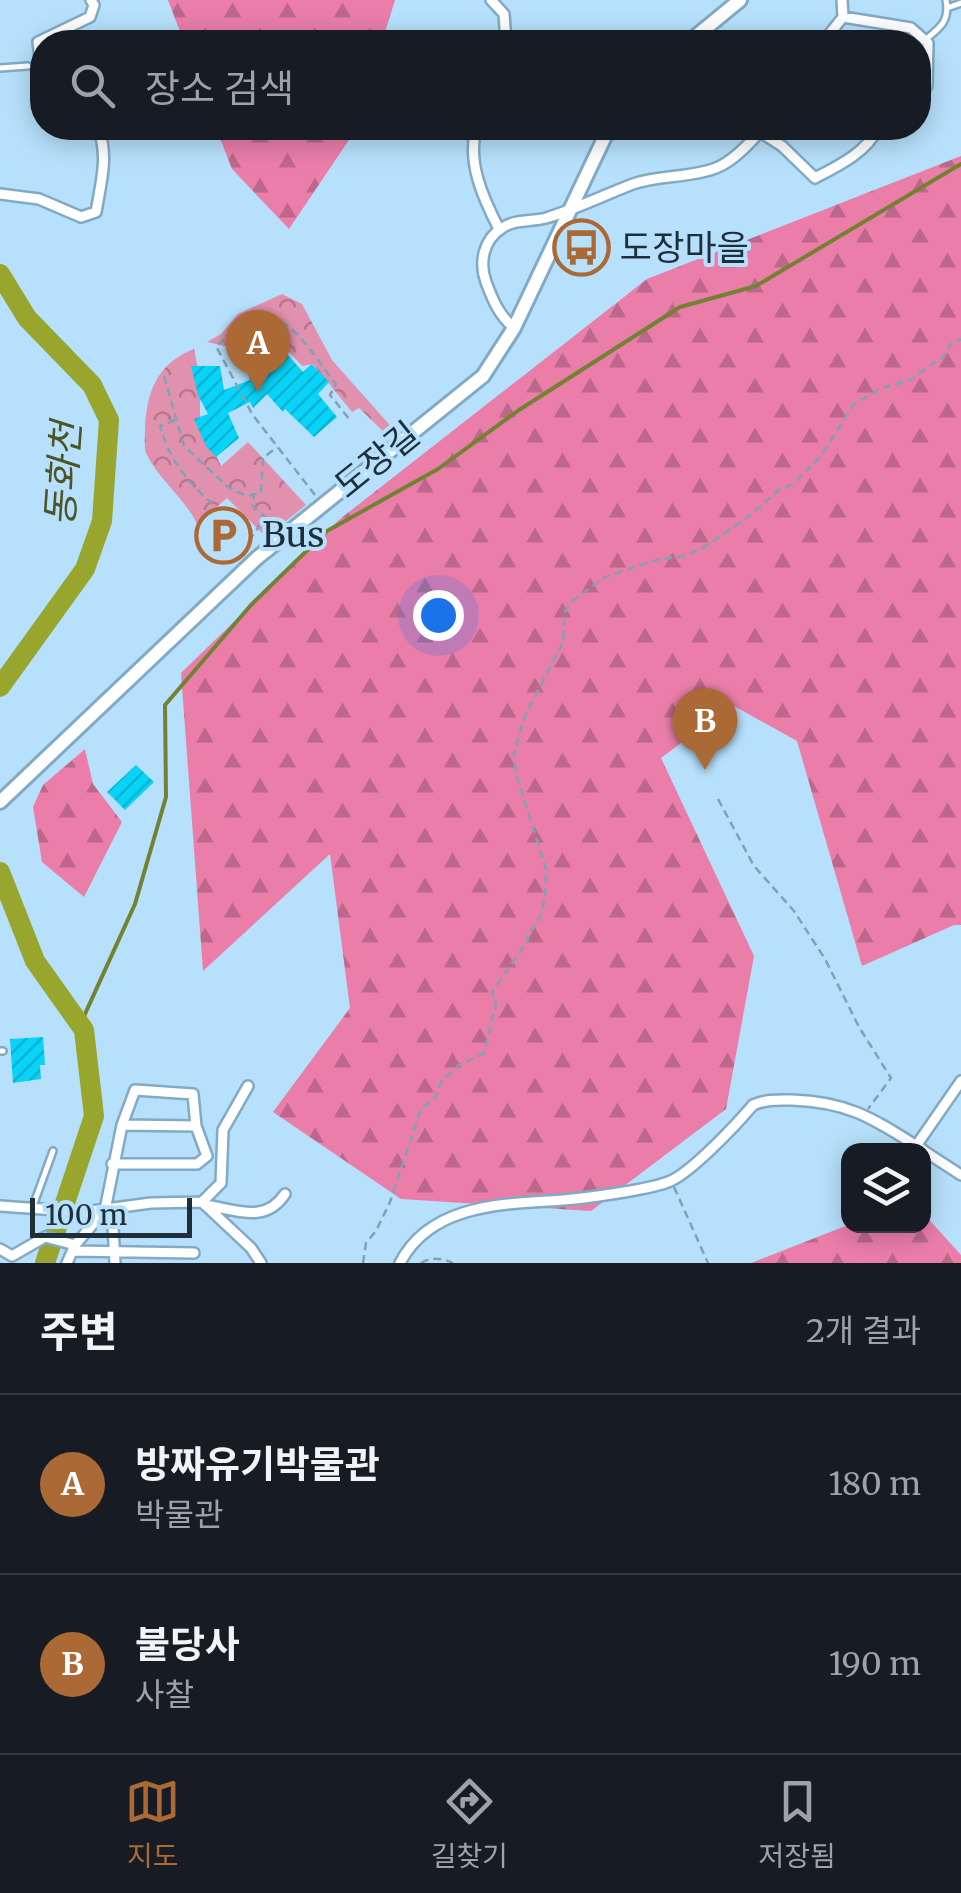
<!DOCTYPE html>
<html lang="ko">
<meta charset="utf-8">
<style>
body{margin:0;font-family:Merriweather,"Noto Sans KR",serif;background:#242831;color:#f1f3f6}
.controls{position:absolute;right:30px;bottom:30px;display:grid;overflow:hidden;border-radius:20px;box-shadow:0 5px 25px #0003}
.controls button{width:90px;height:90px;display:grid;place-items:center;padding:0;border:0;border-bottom:2px solid #363941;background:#171b24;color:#f1f3f6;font:50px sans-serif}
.scale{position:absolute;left:30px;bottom:25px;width:162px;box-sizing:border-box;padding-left:10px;border:5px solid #1e2f39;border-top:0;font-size:28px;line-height:35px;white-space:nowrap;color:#1e2f39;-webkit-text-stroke:8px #b6e0fb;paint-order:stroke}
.you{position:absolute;left:438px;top:615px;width:35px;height:35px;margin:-25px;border:8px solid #fff;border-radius:50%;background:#1a73e8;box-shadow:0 0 0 15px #1a73e833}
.badge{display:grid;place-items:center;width:65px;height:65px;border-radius:50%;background:#ab6936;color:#fff;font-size:32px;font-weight:700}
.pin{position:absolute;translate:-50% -82px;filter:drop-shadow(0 2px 5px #0008)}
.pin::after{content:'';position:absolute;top:52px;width:35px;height:30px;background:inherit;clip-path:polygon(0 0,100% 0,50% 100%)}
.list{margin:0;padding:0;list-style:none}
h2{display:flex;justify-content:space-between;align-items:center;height:130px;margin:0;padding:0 40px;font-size:42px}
h2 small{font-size:32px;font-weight:400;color:#9ea1a6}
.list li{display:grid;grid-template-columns:65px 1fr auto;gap:30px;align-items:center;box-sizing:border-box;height:180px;padding:0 40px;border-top:2px solid #363941}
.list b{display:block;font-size:38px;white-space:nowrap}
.list p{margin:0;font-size:32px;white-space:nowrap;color:#9ea1a6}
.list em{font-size:32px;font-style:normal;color:#9ea1a6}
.icon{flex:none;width:55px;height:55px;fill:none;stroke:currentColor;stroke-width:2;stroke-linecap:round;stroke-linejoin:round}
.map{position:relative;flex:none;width:961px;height:1263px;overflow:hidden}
.search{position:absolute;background:#171b24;box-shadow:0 5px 25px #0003;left:30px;right:30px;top:30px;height:110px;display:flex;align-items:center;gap:25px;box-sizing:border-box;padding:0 35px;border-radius:40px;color:#9ea1a6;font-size:38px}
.sheet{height:490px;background:#171b24}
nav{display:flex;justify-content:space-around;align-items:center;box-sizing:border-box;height:140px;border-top:2px solid #363941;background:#171b24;font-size:28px;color:#9ea1a6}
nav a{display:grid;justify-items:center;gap:5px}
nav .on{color:#ab6936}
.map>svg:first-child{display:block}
.forest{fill:url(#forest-firs)}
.park{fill:url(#park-crowns)}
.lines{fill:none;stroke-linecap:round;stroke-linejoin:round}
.stream{stroke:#738231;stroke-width:4}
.river{stroke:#98a62d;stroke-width:20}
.building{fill:url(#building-hatch)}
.lane-casing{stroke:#82aac4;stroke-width:10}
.street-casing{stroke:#82aac4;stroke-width:14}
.secondary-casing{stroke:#82aac4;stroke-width:18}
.path{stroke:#80a1b6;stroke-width:2.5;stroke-dasharray:8 5;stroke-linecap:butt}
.lane{stroke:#fff;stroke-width:5}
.street{stroke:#fff;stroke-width:9}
.secondary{stroke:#fff;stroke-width:12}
.labels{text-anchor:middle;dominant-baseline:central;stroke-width:8;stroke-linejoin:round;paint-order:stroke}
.poi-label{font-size:35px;fill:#1e2f39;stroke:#b6e0fb;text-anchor:start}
.street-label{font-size:35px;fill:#1e2f39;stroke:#b6e0fb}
.water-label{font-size:38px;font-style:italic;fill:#4d5426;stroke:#b6e0fb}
</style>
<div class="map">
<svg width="961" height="1263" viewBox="0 0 961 1263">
<defs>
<pattern id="forest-firs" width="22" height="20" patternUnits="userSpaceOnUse" patternTransform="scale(2.5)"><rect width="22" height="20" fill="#ea7ea9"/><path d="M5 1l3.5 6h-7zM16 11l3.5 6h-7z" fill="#bd688b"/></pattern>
<pattern id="park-crowns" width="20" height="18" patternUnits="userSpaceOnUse" patternTransform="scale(2.5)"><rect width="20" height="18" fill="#e191ae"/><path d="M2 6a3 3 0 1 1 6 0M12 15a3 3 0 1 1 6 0" fill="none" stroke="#b6778f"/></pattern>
<pattern id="building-hatch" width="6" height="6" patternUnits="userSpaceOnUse" patternTransform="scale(2.5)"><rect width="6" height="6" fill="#09d3f7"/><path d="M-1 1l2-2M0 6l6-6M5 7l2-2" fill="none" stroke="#09b5d4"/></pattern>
</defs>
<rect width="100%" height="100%" fill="#b6e0fb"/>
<path class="forest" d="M 168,0 L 395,0 L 382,42 L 184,42 Z
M 216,128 L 357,128 L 289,229 L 232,169 Z
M 961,156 L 961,925 L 954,925 L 862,966 L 797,741 L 732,705 L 661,758 L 754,956 L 726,1109 L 591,1211 L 401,1199 L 273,1112 L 350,1008 L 330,854 L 203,971 L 181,673 L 340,519 L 647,279 Z
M 85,749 L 93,784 L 122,822 L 84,897 L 42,862 L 33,807 L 43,785 Z
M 924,1214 L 961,1255 L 961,1263 L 751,1263 L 848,1225 L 924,1226 Z"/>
<path class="park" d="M 282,294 L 302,304 L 332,360 L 395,431 L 390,438 L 359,408 L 352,412 L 313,364 L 302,366 L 262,322 L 229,347 L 207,342 L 221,334 L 238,314 Z
M 194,349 L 200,379 L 200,422 L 221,466 L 248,442 L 306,505 L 266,537 L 227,498 L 197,524 C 185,498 157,478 146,453 C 144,447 145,437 145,430 C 146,393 157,363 194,349 Z"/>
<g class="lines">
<path class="stream" d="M 80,1025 L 135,904 L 166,797 L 165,705 L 251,605 L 327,531 L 438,469 L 519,410 L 680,307 L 756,286 L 961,164"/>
<path class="river" d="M 0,274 L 27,318 L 92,385 L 109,420 L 102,521 L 85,569 L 0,687
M 0,872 L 35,961 L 84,1030 L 94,1116 L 45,1263"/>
</g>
<path class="building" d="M 261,325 L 303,372 L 312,364 L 329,382 L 318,394 L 337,417 L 314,437 L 285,409 L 283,412 L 267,394 L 253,408 L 250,402 L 228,413 L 239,438 L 216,457 L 206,446 L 194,419 L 208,414 L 198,395 L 191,366 L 220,366 L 224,390 L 250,380 L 244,358 L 240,360 L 232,351 Z
M 136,765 L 154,782 L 125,810 L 107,792 Z
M 43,1037 L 45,1065 L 40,1065 L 41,1079 L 13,1083 L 10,1039 Z"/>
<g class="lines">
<defs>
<path id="lane" d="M 947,8 L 961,3
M 925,40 C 940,28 950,21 946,0
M 0,68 L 28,66
M 0,1051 L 3,1051
M 33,1206 L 53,1151"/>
<path id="street" d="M 491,0 L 504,14 L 506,42
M 842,0 L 843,17
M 823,42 L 843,17 L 911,28 L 928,43 L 927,86 L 918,101
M 42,75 L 38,42 L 90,17 L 94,5 L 91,0
M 476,128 C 467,163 483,198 499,229
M 760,132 L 782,146 L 815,178 C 838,166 866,153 878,128
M 0,194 L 39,199 L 81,217 L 96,212 C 101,182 109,156 98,128
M 514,328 C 499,315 493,301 486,282 C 479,263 483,240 502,228 C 515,219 531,222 546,218 C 576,209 604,195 633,184 C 659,175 690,178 716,168 C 734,161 751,142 763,128
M 122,1125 L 196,1126
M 916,1146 L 961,1081
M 924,1151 L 961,1175
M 202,1202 L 221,1183 L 223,1130 L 248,1086
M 205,1205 C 237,1210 265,1224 285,1194
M 0,1206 L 84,1212 L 151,1203 L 202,1202 L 251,1248 L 261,1263
M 112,1209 L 115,1263
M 0,1249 L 12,1256 L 45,1237 L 75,1245
M 73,1251 L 194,1253
M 67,1263 L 75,1245 L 105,1210 L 122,1125 L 135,1090 L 193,1094 L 196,1126 L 207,1156 L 197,1164 L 112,1164
M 400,1263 C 431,1203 505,1204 563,1200 C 587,1198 647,1190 668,1182 C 689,1175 737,1124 753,1105 C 767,1099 777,1100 792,1100 C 851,1102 875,1120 923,1150"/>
<path id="secondary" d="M 689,42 L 740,0
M 0,802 L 257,558 L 483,376 L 514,328 L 609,128"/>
</defs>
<use href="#lane" class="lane-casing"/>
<use href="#street" class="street-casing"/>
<use href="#secondary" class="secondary-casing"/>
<path class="path" d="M 164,376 L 184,446 L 229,488 L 247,496 L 261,493 L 263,458 L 277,447
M 175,420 L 160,426 C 171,466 194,489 225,515
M 315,495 L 252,414 L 216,346 L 260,311 C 297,323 313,355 336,384 L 330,395 L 350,420
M 249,541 L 265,517 L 252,505 L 254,496
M 718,799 L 754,866 L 794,911 L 825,959 L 859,1027 L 891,1078 L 868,1109
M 674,1187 L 708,1263
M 363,1263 L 366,1243 L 376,1231 L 390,1202 L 421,1109 L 436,1097 L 441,1082 L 459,1065 L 484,1053 L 496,1004 L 492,992 L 528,940 L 527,935 L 538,923 L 545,899 L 546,869 L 516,774 L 514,754 L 524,718 L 563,642 L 565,612 L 572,601 L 605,577 L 656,560 L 685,556 L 706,546 L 752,514 L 780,489 L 792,485 L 821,456 L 853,405 L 879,389 L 910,380 L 944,356 L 951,344 L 961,339
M 421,1263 C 430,1257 443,1258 453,1263"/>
<use href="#lane" class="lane"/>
<use href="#street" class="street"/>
<use href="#secondary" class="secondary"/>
</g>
<defs>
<symbol id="bus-ring" viewBox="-11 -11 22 22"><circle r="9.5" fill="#b6e0fb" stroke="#ab6936" stroke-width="1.5"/><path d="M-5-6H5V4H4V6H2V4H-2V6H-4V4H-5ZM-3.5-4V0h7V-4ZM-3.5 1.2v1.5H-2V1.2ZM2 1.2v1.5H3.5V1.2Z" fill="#ab6936"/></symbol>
<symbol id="parking-ring" viewBox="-11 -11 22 22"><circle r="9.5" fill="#b6e0fb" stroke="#ab6936" stroke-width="1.5"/><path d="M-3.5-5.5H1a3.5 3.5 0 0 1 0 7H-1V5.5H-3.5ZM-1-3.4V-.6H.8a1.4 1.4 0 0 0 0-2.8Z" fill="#ab6936"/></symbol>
</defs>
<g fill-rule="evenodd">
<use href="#bus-ring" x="550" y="216" width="63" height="63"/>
<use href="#parking-ring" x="192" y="504" width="63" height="63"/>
</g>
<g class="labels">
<g class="poi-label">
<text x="620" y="248">도장마을</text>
<text x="262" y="535">Bus</text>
</g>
<g class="street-label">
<text transform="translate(377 460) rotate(-39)">도장길</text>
</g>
<g class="water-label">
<text transform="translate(63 474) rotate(-86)">동화천</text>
</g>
</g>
</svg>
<div class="controls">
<button><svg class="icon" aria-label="layers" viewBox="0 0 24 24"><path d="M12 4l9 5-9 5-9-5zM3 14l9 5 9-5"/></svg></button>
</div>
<div class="scale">100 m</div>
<div class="you"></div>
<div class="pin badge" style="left:258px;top:392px">A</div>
<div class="pin badge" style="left:705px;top:770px">B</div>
<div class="search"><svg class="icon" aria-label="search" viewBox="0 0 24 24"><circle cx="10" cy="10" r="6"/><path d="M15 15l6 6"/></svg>장소 검색</div>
</div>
<section class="sheet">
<h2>주변<small>2개 결과</small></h2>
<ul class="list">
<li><span class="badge">A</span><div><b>방짜유기박물관</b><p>박물관</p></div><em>180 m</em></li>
<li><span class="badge">B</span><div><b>불당사</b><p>사찰</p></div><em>190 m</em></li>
</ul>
</section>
<nav>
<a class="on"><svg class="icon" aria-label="map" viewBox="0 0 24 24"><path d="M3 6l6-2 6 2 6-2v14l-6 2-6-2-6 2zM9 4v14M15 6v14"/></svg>지도</a>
<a><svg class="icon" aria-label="directions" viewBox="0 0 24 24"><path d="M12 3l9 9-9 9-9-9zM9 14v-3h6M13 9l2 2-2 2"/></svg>길찾기</a>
<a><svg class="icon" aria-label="saved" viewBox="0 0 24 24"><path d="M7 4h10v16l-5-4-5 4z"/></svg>저장됨</a>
</nav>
